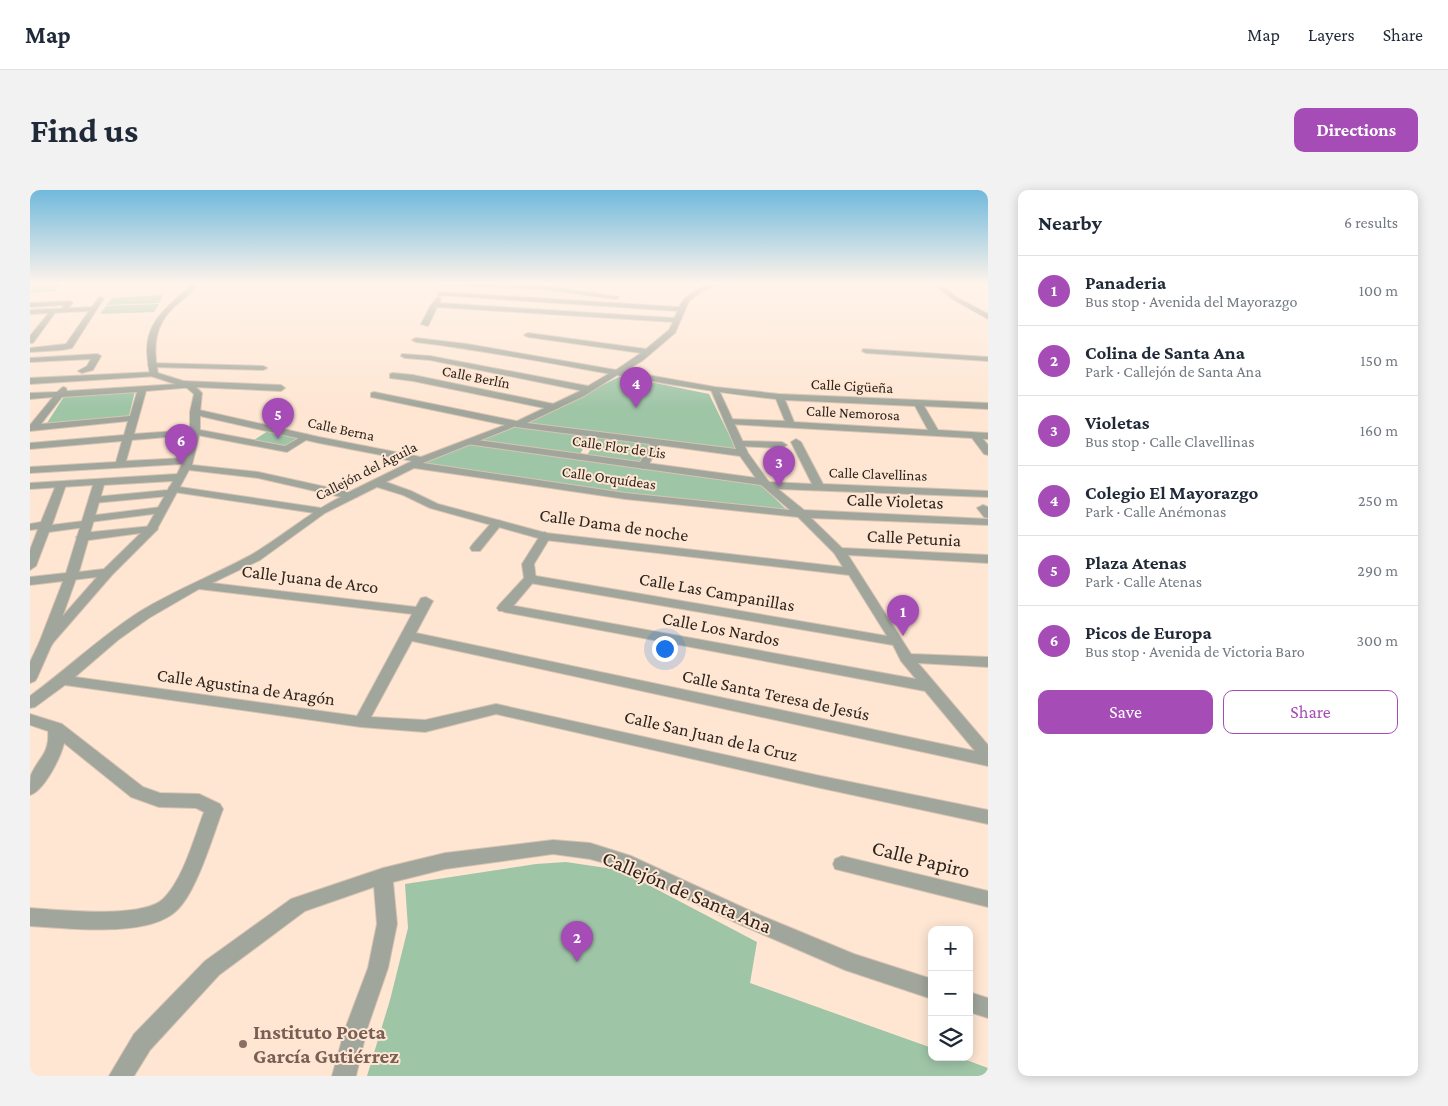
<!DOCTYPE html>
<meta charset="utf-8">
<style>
body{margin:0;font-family:"Crimson Pro",serif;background:#f2f2f3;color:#1f2937}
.controls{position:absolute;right:15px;bottom:15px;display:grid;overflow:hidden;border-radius:10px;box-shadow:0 2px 12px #0003}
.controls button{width:45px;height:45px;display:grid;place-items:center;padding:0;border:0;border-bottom:1px solid #e0e1e3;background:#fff;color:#1f2937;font:25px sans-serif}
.you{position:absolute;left:634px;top:458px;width:18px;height:18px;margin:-12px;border:4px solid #fff;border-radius:50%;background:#1a73e8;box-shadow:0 0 0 8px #1a73e833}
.badge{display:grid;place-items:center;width:32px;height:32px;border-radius:50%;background:#a64cb7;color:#fff;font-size:16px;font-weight:700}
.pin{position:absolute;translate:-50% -41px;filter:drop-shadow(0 1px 2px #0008)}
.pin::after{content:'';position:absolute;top:26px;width:18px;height:15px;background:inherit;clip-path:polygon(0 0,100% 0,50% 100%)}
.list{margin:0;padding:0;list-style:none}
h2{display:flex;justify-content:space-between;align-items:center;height:65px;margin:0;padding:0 20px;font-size:21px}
h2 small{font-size:16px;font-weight:400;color:#747a83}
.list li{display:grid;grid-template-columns:32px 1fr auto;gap:15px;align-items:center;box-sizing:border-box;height:70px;padding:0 20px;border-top:1px solid #e0e1e3}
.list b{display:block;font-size:19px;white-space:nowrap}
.list p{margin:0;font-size:16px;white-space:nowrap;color:#747a83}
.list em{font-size:16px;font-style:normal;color:#747a83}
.actions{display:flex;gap:10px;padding:15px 20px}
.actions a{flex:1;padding:11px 0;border:1px solid #a64cb7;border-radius:10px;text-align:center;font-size:18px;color:#a64cb7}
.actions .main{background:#a64cb7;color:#fff}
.icon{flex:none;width:28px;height:28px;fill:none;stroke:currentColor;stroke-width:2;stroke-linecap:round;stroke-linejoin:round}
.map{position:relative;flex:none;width:958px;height:886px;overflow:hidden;border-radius:10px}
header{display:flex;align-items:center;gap:30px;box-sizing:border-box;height:70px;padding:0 25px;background:#fff;border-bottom:1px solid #e0e1e3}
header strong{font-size:24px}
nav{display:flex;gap:28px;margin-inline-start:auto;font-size:18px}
.intro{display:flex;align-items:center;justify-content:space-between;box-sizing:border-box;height:120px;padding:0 30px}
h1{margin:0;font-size:35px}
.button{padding:12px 22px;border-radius:10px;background:#a64cb7;color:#fff;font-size:18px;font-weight:700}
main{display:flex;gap:30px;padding:0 30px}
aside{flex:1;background:#fff;border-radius:10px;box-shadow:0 2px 12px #0003}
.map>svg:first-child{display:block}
.green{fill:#9fc5a7}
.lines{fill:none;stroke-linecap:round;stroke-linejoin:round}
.pedestrian-casing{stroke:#d9c3b2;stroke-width:2}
.minor-casing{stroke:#d9c3b2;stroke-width:2}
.tertiary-casing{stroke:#d9c3b2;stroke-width:2}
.pedestrian{fill:#a0a69b;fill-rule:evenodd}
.minor{fill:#a0a69b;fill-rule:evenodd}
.tertiary{fill:#a0a69b;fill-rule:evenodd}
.education-dot{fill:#8d6e63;stroke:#fee6d3;stroke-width:2}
.labels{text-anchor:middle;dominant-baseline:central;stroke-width:4;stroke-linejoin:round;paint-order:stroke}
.far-street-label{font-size:15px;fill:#2e251e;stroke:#fee6d3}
.street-label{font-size:18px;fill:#2e251e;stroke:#fee6d3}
.near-street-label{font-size:21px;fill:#2e251e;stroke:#fee6d3}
.near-education-label{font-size:21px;font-weight:bold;fill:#785e54;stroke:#fee6d3;text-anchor:start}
</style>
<header>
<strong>Map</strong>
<nav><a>Map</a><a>Layers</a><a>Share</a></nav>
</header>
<div class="intro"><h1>Find us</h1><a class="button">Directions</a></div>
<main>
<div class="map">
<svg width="958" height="886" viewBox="0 0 958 886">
<rect width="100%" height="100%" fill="#fee6d3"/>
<path class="green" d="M 7,93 L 32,93 L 25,101 L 0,103 Z
M 133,105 L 129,113 L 76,115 L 82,108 Z
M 129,114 L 124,122 L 70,124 L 76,116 Z
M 591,186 L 679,204 L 706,259 L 496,233 Z
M 105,201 L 99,226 L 17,233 L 35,205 Z
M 486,237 L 560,246 L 549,266 L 447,252 Z
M 241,239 L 276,247 L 257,259 L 221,252 Z
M 569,247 L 622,253 L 610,275 L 555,268 Z
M 440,254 L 730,294 L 759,322 L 568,300 L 390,274 Z
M 536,672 L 590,680 L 727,752 L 720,793 L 902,858 L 902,867 L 928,867 L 958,878 L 958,886 L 337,886 L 360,810 L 378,738 L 375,694 L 506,674 Z"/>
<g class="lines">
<defs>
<path id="pedestrian" d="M 40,111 L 43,113 L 34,122 L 31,120 L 34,115 L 0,117 L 0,113 Z
M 22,119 L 27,120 L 3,153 L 0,153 L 0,146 Z
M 67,164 L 71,166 L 63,180 L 52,183 L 48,181 L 57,176 L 61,169 L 0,172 L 0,168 Z
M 585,180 L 592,182 L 554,206 L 497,233 L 706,259 L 681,200 L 688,198 L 718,263 L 739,292 L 738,294 L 730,294 L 710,266 L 629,255 L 618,276 L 613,279 L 608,276 L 620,254 L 486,237 L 481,234 L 548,202 Z
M 165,239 L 255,256 L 276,244 L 281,247 L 257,262 L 162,244 L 162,240 Z
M 440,249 L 551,264 L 556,267 L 551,270 L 437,254 L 437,250 Z
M 31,292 L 36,295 L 22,335 L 54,331 L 54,327 L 58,326 L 131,317 L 137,320 L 131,323 L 60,332 L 60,336 L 56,337 L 19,342 L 6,376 L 0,380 L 0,360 L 8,339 L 0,340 L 0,334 L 11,332 L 26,295 Z
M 143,296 L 291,318 L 297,321 L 291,324 L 144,302 L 143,305 L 139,306 L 64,313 L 59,310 L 64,307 L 138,300 L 139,297 Z
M 953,315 L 958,317 L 958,328 L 954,327 L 947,318 Z
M 467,330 L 471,331 L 473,333 L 471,335 L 450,361 L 442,361 L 440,358 L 442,355 L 463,331 Z
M 122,336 L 126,337 L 128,339 L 126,341 L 52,351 L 46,347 L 52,343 Z
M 515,342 L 521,346 L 504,374 L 506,389 L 479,421 L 469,421 L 467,418 L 469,415 L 494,388 L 492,374 L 511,344 Z
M 41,382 L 47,386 L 23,453 L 21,456 L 11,456 L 9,453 L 35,386 Z
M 0,524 L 32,534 L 113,597 L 130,603 L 169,604 L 190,614 L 193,619 C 183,645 166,705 145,722 C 115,748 38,738 0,736 L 0,718 C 29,720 112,729 133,709 C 153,690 164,648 174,622 L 166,618 L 129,617 L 101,607 L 34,553 C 31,567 14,601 0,605 C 0,600 0,590 1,585 C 8,568 20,564 18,541 L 0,535 Z"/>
<path id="minor" d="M 414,93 L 510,95 L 589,107 L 586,109 L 510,99 L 417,95 Z
M 682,93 L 691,93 L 671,102 L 659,111 L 645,143 L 612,171 L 595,181 L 685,197 L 749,204 L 958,213 L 958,219 L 894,216 L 908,240 L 958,243 L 958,249 L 953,249 L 958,255 L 958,265 L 954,264 L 942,248 L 699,234 L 694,231 L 696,229 L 755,231 L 746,209 C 625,196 507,167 386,152 L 382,150 L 386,148 L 437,154 L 586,180 L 611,163 L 498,147 L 494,145 L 498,143 L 616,159 L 639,140 L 643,132 L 407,117 L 398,136 L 391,134 L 401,115 L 408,107 L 411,109 L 409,113 L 644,128 L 648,121 L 408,105 L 407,104 L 410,102 L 649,117 C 656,103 669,99 682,93 ZM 755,210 L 885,216 L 898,240 L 764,232 Z
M 903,93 L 910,93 L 926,107 L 958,124 L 958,129 L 922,109 Z
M 69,107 L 74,108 L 42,158 L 32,160 L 0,162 L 0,158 L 36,154 L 59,121 L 0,124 L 0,120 L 62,117 Z
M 833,159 L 958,167 L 958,171 L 836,163 L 832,161 Z
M 372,164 L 400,166 L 558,196 L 562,199 L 558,202 L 400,170 L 375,168 L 371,166 Z
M 119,173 L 233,176 L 237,178 L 233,180 L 122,177 L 118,175 Z
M 124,182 L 128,184 L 127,186 L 0,194 L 0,188 Z
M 363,183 L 383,185 L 524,214 L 529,217 L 524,220 L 383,191 L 360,188 L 360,184 Z
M 152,191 L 251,195 L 255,198 L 251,201 L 164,197 L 116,201 L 104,244 L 160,240 L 160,222 L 165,219 L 289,247 L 391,267 L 475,235 L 341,207 L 341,203 L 344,202 L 486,231 L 491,234 L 393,273 L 595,303 L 760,320 L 731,295 L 551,270 L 546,267 L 551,264 L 734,289 L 740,292 L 782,294 L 761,252 L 766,249 L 771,252 L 793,294 L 958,301 L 958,307 L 748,299 L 774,320 L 958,329 L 958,335 L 781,328 L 812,358 L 958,365 L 958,373 L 818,365 L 881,464 L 958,467 L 958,477 L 888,473 L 958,555 L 958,576 L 382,451 L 341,527 L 395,530 L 466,514 L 786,585 L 958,620 L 958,634 L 786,597 L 466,524 L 395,542 L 331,537 L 35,495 L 5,517 L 0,518 L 0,506 C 37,479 70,447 109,422 C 145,400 184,385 221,365 C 252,347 278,323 311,307 L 228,288 L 159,280 L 126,341 L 82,385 L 22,454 L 7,488 L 5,491 L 0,493 L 0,472 L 9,453 L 67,387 L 0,395 L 0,387 L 36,383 L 63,295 L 0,299 L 0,293 L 147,284 L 152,274 L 0,283 L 0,277 L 86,272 L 92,251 L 0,259 L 0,253 L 94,245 L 98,231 L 0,241 L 0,235 L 23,207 L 0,209 L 0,203 L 27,202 L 33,197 L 36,198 L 37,201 L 148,194 ZM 107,202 L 100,226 L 11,234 L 32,207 ZM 170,226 L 289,253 L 382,271 L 319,302 L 228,282 L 162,275 L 170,242 ZM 160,245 L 155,268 L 96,271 L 102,250 ZM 384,278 L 595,309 L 768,327 L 804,363 L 813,377 L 516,343 L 408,314 L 381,301 L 356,292 ZM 143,291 L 117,337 L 74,379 L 49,382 L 74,295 ZM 347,297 L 373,305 L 400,318 L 515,350 L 819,385 L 857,446 L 500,385 L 494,389 L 500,393 L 863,455 L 871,471 L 886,489 L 474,414 L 467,418 L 474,422 L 895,501 L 945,561 L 386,443 L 403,411 L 396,407 L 391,408 L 386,417 L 182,393 L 230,370 L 295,323 ZM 169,399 L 382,424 L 327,526 L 45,487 L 88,450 L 119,428 Z
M 709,251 L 752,252 L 757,255 L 752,258 L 706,256 L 704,254 Z
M 523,650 L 560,653 L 601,666 L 725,723 L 824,764 L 902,789 L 902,809 L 815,780 L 711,735 L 589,677 L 560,669 L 523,664 L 415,679 L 363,692 L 367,734 L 358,778 L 337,839 L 326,886 L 302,886 L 315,839 L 338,778 L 347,734 L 344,697 L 275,721 L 189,785 L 120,860 L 104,886 L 79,886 L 104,844 L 175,771 L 261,709 L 353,678 L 415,663 Z
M 812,666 L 958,701 L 958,717 L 805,679 L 803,674 L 805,669 Z
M 939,802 L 958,808 L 958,828 L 939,822 Z"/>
<path id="tertiary" d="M 163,93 L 170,93 C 163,102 153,109 144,117 C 124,135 123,158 128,183 L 163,194 L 172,203 L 170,222 L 165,225 L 160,222 L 164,204 L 157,198 L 121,186 C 118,179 118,170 117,162 C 116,128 142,115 163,93 Z"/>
</defs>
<use href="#pedestrian" class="pedestrian-casing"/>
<use href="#minor" class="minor-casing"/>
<use href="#tertiary" class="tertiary-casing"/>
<use href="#pedestrian" class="pedestrian"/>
<use href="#minor" class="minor"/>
<use href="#tertiary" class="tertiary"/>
</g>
<linearGradient id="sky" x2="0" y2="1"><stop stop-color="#70b9dc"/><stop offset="0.43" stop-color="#fff4eb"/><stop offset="1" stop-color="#fff4eb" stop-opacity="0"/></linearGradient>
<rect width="958" height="217" fill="url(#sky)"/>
<circle class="education-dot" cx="213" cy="854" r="5"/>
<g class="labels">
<g class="far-street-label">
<text transform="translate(446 187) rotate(11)">Calle Berlín</text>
<text transform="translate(822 196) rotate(3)">Calle Cigüeña</text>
<text transform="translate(823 223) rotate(3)">Calle Nemorosa</text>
<text transform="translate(311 239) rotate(12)">Calle Berna</text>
<text transform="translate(589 257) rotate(8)">Calle Flor de Lis</text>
<text transform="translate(336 281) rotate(-27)">Callejón del Águila</text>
<text transform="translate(848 284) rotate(2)">Calle Clavellinas</text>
<text transform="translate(579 288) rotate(8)">Calle Orquídeas</text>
</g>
<g class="street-label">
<text transform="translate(865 311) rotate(2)">Calle Violetas</text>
<text transform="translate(584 335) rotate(8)">Calle Dama de noche</text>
<text transform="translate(884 348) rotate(3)">Calle Petunia</text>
<text transform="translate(280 389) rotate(7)">Calle Juana de Arco</text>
<text transform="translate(687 402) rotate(10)">Calle Las Campanillas</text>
<text transform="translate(691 439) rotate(11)">Calle Los Nardos</text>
<text transform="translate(216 497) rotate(8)">Calle Agustina de Aragón</text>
<text transform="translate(746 505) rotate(12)">Calle Santa Teresa de Jesús</text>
<text transform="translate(681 546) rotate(13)">Calle San Juan de la Cruz</text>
</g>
<g class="near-street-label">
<text transform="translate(891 669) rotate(14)">Calle Papiro</text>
<text transform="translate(657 702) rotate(23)">Callejón de Santa Ana</text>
</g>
<g class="near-education-label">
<text x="223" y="842">Instituto Poeta<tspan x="223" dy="24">García Gutiérrez</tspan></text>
</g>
</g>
</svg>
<div class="controls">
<button>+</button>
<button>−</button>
<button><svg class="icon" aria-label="layers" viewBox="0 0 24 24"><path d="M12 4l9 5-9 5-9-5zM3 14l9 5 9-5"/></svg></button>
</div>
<div class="you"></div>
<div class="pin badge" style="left:873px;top:446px">1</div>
<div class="pin badge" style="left:547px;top:772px">2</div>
<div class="pin badge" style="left:749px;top:297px">3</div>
<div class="pin badge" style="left:606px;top:218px">4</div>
<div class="pin badge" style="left:248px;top:249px">5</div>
<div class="pin badge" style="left:151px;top:275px">6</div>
</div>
<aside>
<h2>Nearby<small>6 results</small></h2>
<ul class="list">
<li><span class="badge">1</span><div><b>Panaderia</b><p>Bus stop · Avenida del Mayorazgo</p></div><em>100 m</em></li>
<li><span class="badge">2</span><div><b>Colina de Santa Ana</b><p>Park · Callejón de Santa Ana</p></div><em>150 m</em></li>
<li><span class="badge">3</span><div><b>Violetas</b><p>Bus stop · Calle Clavellinas</p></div><em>160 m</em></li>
<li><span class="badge">4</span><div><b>Colegio El Mayorazgo</b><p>Park · Calle Anémonas</p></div><em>250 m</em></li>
<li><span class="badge">5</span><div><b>Plaza Atenas</b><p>Park · Calle Atenas</p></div><em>290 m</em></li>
<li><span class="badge">6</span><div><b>Picos de Europa</b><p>Bus stop · Avenida de Victoria Baro</p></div><em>300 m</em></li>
</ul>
<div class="actions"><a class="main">Save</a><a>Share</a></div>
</aside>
</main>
